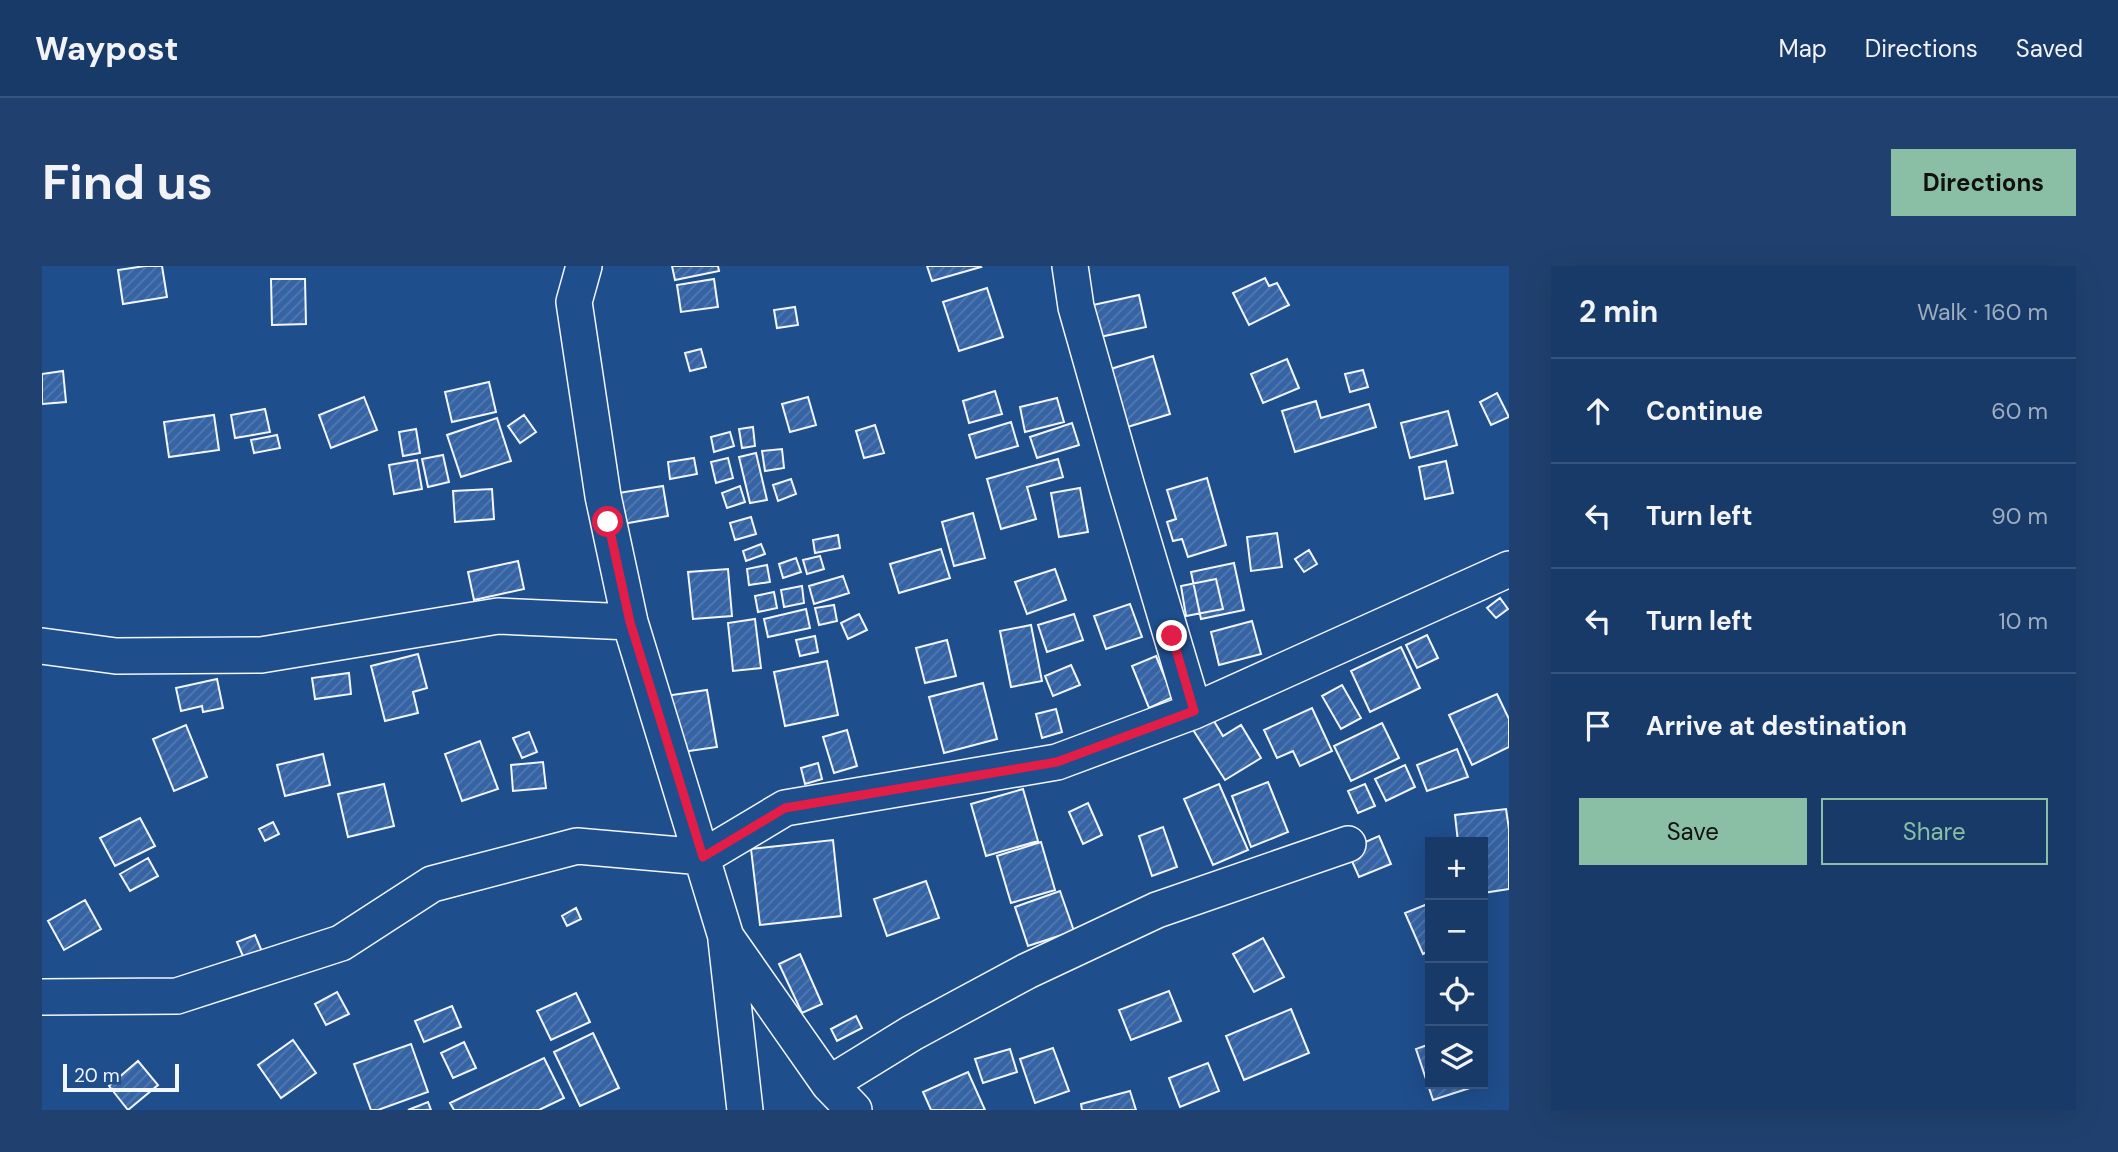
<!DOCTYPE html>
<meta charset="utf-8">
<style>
body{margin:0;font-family:"DM Sans",sans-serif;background:#20416f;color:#f1f3f6}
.controls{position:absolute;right:21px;bottom:21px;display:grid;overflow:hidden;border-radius:0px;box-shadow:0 7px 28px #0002}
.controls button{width:63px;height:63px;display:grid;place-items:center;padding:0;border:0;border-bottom:2px solid #36547d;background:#173a69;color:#f1f3f6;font:35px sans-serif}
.scale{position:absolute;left:21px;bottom:18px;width:116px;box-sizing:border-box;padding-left:7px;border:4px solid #f2f6ff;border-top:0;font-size:19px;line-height:24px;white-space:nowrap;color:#f2f6ff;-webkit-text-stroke:5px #1f4e8c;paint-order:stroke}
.stop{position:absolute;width:21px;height:21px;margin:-16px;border:5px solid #e11d48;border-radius:50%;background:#fff}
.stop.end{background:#e11d48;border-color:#fff;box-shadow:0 2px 7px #0008}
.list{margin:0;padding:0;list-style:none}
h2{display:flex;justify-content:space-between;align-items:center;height:91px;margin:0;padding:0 28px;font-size:30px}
h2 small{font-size:23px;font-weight:400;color:#9eadc0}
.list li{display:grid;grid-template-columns:46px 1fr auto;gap:21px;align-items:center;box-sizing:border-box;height:105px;padding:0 28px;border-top:2px solid #36547d}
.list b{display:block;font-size:26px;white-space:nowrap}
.list em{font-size:23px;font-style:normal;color:#9eadc0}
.actions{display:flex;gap:14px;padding:21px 28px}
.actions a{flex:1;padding:16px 0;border:2px solid #8abfa5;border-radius:0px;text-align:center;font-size:24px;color:#8abfa5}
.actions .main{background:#8abfa5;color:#111}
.icon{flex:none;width:38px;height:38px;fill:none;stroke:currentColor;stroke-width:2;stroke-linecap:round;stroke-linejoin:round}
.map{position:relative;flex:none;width:1467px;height:844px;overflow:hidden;border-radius:0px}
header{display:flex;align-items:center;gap:42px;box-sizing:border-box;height:98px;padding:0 35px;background:#173a69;border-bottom:2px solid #36547d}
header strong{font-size:33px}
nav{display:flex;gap:38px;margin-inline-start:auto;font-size:24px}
.intro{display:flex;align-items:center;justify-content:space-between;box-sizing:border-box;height:168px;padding:0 42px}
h1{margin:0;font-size:49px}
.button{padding:18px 32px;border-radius:0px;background:#8abfa5;color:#111;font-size:24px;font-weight:700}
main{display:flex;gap:42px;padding:0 42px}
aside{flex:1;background:#173a69;border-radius:0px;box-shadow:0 7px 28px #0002}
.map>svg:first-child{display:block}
.building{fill:url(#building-hatch);stroke:#f2f6ff;stroke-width:2}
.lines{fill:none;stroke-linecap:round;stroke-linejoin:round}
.minor-casing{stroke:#f2f6ff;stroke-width:38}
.minor{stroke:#1f4e8c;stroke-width:35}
.route{stroke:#e11d48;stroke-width:9}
</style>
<header>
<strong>Waypost</strong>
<nav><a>Map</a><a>Directions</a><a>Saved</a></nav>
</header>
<div class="intro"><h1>Find us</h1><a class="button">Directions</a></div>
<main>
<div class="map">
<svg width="1467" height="844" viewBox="0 0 1467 844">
<defs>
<pattern id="building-hatch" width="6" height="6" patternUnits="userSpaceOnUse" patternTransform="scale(1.75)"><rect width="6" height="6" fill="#3563a3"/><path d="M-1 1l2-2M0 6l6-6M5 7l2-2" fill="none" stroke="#537ab1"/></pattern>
</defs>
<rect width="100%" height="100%" fill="#1f4e8c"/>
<path class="building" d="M 103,0 L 120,0 L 125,31 L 81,38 L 76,4 Z
M 630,0 L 676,0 L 677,5 L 633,14 Z
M 885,0 L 938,0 L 939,1 L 890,15 Z
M 1223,12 L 1227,20 L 1235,17 L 1247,39 L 1207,59 L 1191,27 Z
M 229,13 L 263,13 L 264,58 L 230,59 Z
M 672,13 L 676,41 L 639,46 L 635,19 Z
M 945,22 L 961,71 L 917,85 L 901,36 Z
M 1097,29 L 1104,61 L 1058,71 L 1051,39 Z
M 753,41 L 756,59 L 735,62 L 732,44 Z
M 659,83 L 664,101 L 648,105 L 643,87 Z
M 1111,90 L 1128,148 L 1079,163 L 1062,105 Z
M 1245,93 L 1257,122 L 1221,137 L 1209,108 Z
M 1321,104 L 1326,121 L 1308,126 L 1303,108 Z
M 21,105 L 24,136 L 0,138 L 0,108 Z
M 447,116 L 454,146 L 410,156 L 403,126 Z
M 953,125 L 960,148 L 927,157 L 921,135 Z
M 1455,127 L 1467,151 L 1449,159 L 1438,136 Z
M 322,131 L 335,164 L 289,182 L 277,149 Z
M 766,131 L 774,159 L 748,166 L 740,138 Z
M 1015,132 L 1022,156 L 983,166 L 978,141 Z
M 1274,135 L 1279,152 L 1327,138 L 1334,161 L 1253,186 L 1240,145 Z
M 223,143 L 228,166 L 193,172 L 189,149 Z
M 1406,145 L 1415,179 L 1368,192 L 1359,157 Z
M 172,149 L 177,184 L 127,191 L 122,156 Z
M 482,149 L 494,166 L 478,177 L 466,160 Z
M 455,152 L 469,195 L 419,211 L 405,169 Z
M 969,156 L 976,180 L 934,192 L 927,169 Z
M 1030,157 L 1037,179 L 995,192 L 988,171 Z
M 833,159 L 842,187 L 822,192 L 814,165 Z
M 711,161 L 713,180 L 700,182 L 697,163 Z
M 374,163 L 378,187 L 361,190 L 357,166 Z
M 688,166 L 692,180 L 672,186 L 669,171 Z
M 235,169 L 238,182 L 212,187 L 209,174 Z
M 740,183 L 742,202 L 723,205 L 720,185 Z
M 714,187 L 725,234 L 708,237 L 697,191 Z
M 401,189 L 407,216 L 386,221 L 380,193 Z
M 652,192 L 655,208 L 628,213 L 626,196 Z
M 686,192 L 691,212 L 674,217 L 669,196 Z
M 1016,193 L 1021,211 L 985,221 L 994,253 L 959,263 L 945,213 Z
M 375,194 L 380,223 L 352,228 L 347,199 Z
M 1404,195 L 1411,227 L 1383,233 L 1377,201 Z
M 1165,212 L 1184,279 L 1146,291 L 1140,273 L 1131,275 L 1125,256 L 1134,253 L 1125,224 Z
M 749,213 L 754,228 L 736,235 L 731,219 Z
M 621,220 L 626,250 L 575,259 L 570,228 Z
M 698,220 L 703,236 L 685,242 L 680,227 Z
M 1038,222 L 1046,266 L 1017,271 L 1009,227 Z
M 450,223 L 452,253 L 413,256 L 411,225 Z
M 931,247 L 943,292 L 912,300 L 900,256 Z
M 709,251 L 714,268 L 693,274 L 688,257 Z
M 1235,267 L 1240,301 L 1209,305 L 1205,271 Z
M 796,269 L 798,282 L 773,287 L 771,274 Z
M 719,278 L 723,288 L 704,295 L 701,285 Z
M 899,283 L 908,312 L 857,327 L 848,298 Z
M 1267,284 L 1275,298 L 1262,306 L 1253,293 Z
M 778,290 L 782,303 L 765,308 L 761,294 Z
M 754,292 L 759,306 L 741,312 L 737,298 Z
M 476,295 L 482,323 L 432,334 L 426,306 Z
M 1192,297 L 1202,344 L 1159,353 L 1149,306 Z
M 725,299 L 728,316 L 707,319 L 705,303 Z
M 686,303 L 690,350 L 651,353 L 646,306 Z
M 1013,303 L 1024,334 L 985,348 L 973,316 Z
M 801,310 L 807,327 L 772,338 L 767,320 Z
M 1174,313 L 1181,343 L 1144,350 L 1139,320 Z
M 760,320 L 762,337 L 742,341 L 739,324 Z
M 732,326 L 735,342 L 716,346 L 713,330 Z
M 1458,332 L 1466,343 L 1454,352 L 1445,342 Z
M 1088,338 L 1100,371 L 1064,383 L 1052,350 Z
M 792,339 L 795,355 L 777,359 L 773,342 Z
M 764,343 L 768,362 L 726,371 L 722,353 Z
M 817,348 L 825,364 L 806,373 L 799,357 Z
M 1032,348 L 1041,374 L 1005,386 L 996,359 Z
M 713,353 L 719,402 L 691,405 L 686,357 Z
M 1210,355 L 1219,388 L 1177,399 L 1169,366 Z
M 989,359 L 1000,415 L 969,421 L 958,365 Z
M 1385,369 L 1396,392 L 1375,402 L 1364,379 Z
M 773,370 L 776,386 L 758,390 L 754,374 Z
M 905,374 L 914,410 L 883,417 L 874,382 Z
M 1359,381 L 1378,422 L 1328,446 L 1309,405 Z
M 376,388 L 385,422 L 371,426 L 376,447 L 343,455 L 329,400 Z
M 1114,390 L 1131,431 L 1107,442 L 1090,400 Z
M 785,395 L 796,449 L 743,460 L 732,406 Z
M 1029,399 L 1038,419 L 1011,430 L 1003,410 Z
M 307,407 L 309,428 L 273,433 L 270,412 Z
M 175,413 L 181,442 L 161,446 L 160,440 L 139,445 L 134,422 Z
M 941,417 L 955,473 L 902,487 L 887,431 Z
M 1300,419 L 1319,452 L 1299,463 L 1280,430 Z
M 665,424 L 675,481 L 626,488 L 616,431 Z
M 1455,428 L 1467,453 L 1467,481 L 1430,499 L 1407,449 Z
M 1270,442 L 1290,485 L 1258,500 L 1251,485 L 1235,492 L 1222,464 Z
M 1014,443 L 1020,466 L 1000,472 L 994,448 Z
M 1167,447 L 1181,470 L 1199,459 L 1219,492 L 1183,514 L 1148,459 Z
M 1340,457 L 1357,492 L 1309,515 L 1292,480 Z
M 144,459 L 165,511 L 132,525 L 111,473 Z
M 805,464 L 815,500 L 792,507 L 781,471 Z
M 487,466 L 495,486 L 480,492 L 471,472 Z
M 438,475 L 456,523 L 420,535 L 403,488 Z
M 1415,483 L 1426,511 L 1385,525 L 1375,499 Z
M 281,488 L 288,519 L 243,530 L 235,499 Z
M 501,496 L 504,522 L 471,525 L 469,499 Z
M 776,497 L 780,513 L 763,518 L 759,502 Z
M 1363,499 L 1373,521 L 1344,535 L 1333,513 Z
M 1226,516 L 1246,566 L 1209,581 L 1190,530 Z
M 342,518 L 352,560 L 306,571 L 296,528 Z
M 1177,518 L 1206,584 L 1171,599 L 1142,533 Z
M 1323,518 L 1333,540 L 1316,547 L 1306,525 Z
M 981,523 L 996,575 L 944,590 L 929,538 Z
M 1046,537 L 1060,569 L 1041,578 L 1027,546 Z
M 1464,543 L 1467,563 L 1467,623 L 1441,627 L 1441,576 L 1416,576 L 1413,549 Z
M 98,552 L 113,580 L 73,600 L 58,572 Z
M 231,556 L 237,568 L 223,575 L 217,563 Z
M 1121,561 L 1135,601 L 1110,610 L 1097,570 Z
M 1337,570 L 1349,598 L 1317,611 L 1305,584 Z
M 791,574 L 799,650 L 718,659 L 709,583 Z
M 999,576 L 1013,624 L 969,637 L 955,590 Z
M 106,592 L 116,610 L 88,625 L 78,608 Z
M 884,615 L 897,652 L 845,670 L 832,633 Z
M 1018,625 L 1032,665 L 986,680 L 973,641 Z
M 43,634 L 59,663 L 22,684 L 6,655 Z
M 1388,637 L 1388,684 L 1381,688 L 1363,647 Z
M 534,642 L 539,653 L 525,660 L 520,650 Z
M 213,669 L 221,688 L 203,695 L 195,676 Z
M 1221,672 L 1242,711 L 1212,726 L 1191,688 Z
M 758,688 L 780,738 L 760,747 L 737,698 Z
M 1127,725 L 1139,755 L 1089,774 L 1077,744 Z
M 295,726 L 307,748 L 284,759 L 273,738 Z
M 534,727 L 548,756 L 509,774 L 495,745 Z
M 410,740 L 419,761 L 382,776 L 373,755 Z
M 1249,743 L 1267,787 L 1202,814 L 1184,770 Z
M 814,750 L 820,762 L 795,775 L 789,763 Z
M 551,767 L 577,822 L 538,840 L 512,786 Z
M 251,774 L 274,807 L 239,832 L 216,799 Z
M 422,776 L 434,802 L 411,812 L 399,787 Z
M 369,778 L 386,826 L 336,844 L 329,844 L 312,798 Z
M 1388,778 L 1388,818 L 1437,819 L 1391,834 L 1374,783 Z
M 1011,782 L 1027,825 L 993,837 L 978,793 Z
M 968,783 L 975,806 L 941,817 L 933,793 Z
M 502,792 L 522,832 L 497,844 L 412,844 L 408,837 Z
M 96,795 L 116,819 L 86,844 L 67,820 Z
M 1166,797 L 1177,825 L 1138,841 L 1127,812 Z
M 926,806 L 943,844 L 889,844 L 881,826 Z
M 1088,825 L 1094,844 L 1040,844 L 1039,838 Z
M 386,836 L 389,844 L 366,844 Z"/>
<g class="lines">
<defs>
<path id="minor" d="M 542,0 L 532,36 L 561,230 L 588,356 L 684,671 L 787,818 L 812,844
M 1028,0 L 1034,41 L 1085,221 L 1152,445
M 0,380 L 74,390 L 219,389 L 456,350 L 588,356
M 684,674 L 703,844
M 0,731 L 135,730 L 299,677 L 390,618 L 535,580 L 661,591 L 743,542 L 1015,496 L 1152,445 L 1467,303
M 787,818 L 870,767 L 985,705 L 1115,644 L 1306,578"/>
</defs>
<use href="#minor" class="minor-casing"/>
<use href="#minor" class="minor"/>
</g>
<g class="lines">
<path class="route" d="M 566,256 L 588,356 L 661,591 L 743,542 L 1015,496 L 1152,445 L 1130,370"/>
</g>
</svg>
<div class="controls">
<button>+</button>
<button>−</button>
<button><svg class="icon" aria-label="locate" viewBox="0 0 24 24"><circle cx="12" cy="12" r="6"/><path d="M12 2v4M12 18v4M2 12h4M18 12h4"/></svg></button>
<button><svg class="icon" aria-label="layers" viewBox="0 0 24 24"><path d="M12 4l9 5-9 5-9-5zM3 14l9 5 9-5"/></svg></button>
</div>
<div class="scale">20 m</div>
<div class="stop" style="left:566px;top:256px"></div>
<div class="stop end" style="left:1130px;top:370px"></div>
</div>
<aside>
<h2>2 min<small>Walk · 160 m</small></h2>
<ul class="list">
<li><svg class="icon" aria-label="ahead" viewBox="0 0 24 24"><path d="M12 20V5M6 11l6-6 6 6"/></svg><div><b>Continue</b></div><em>60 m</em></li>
<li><svg class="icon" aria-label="left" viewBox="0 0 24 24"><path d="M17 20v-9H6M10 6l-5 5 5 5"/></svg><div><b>Turn left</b></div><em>90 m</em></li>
<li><svg class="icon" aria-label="left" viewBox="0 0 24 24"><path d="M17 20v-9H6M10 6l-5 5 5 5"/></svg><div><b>Turn left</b></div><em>10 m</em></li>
<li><svg class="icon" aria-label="arrive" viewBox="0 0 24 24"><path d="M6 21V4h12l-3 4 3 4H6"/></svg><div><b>Arrive at destination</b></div></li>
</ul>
<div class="actions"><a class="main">Save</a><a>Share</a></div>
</aside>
</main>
